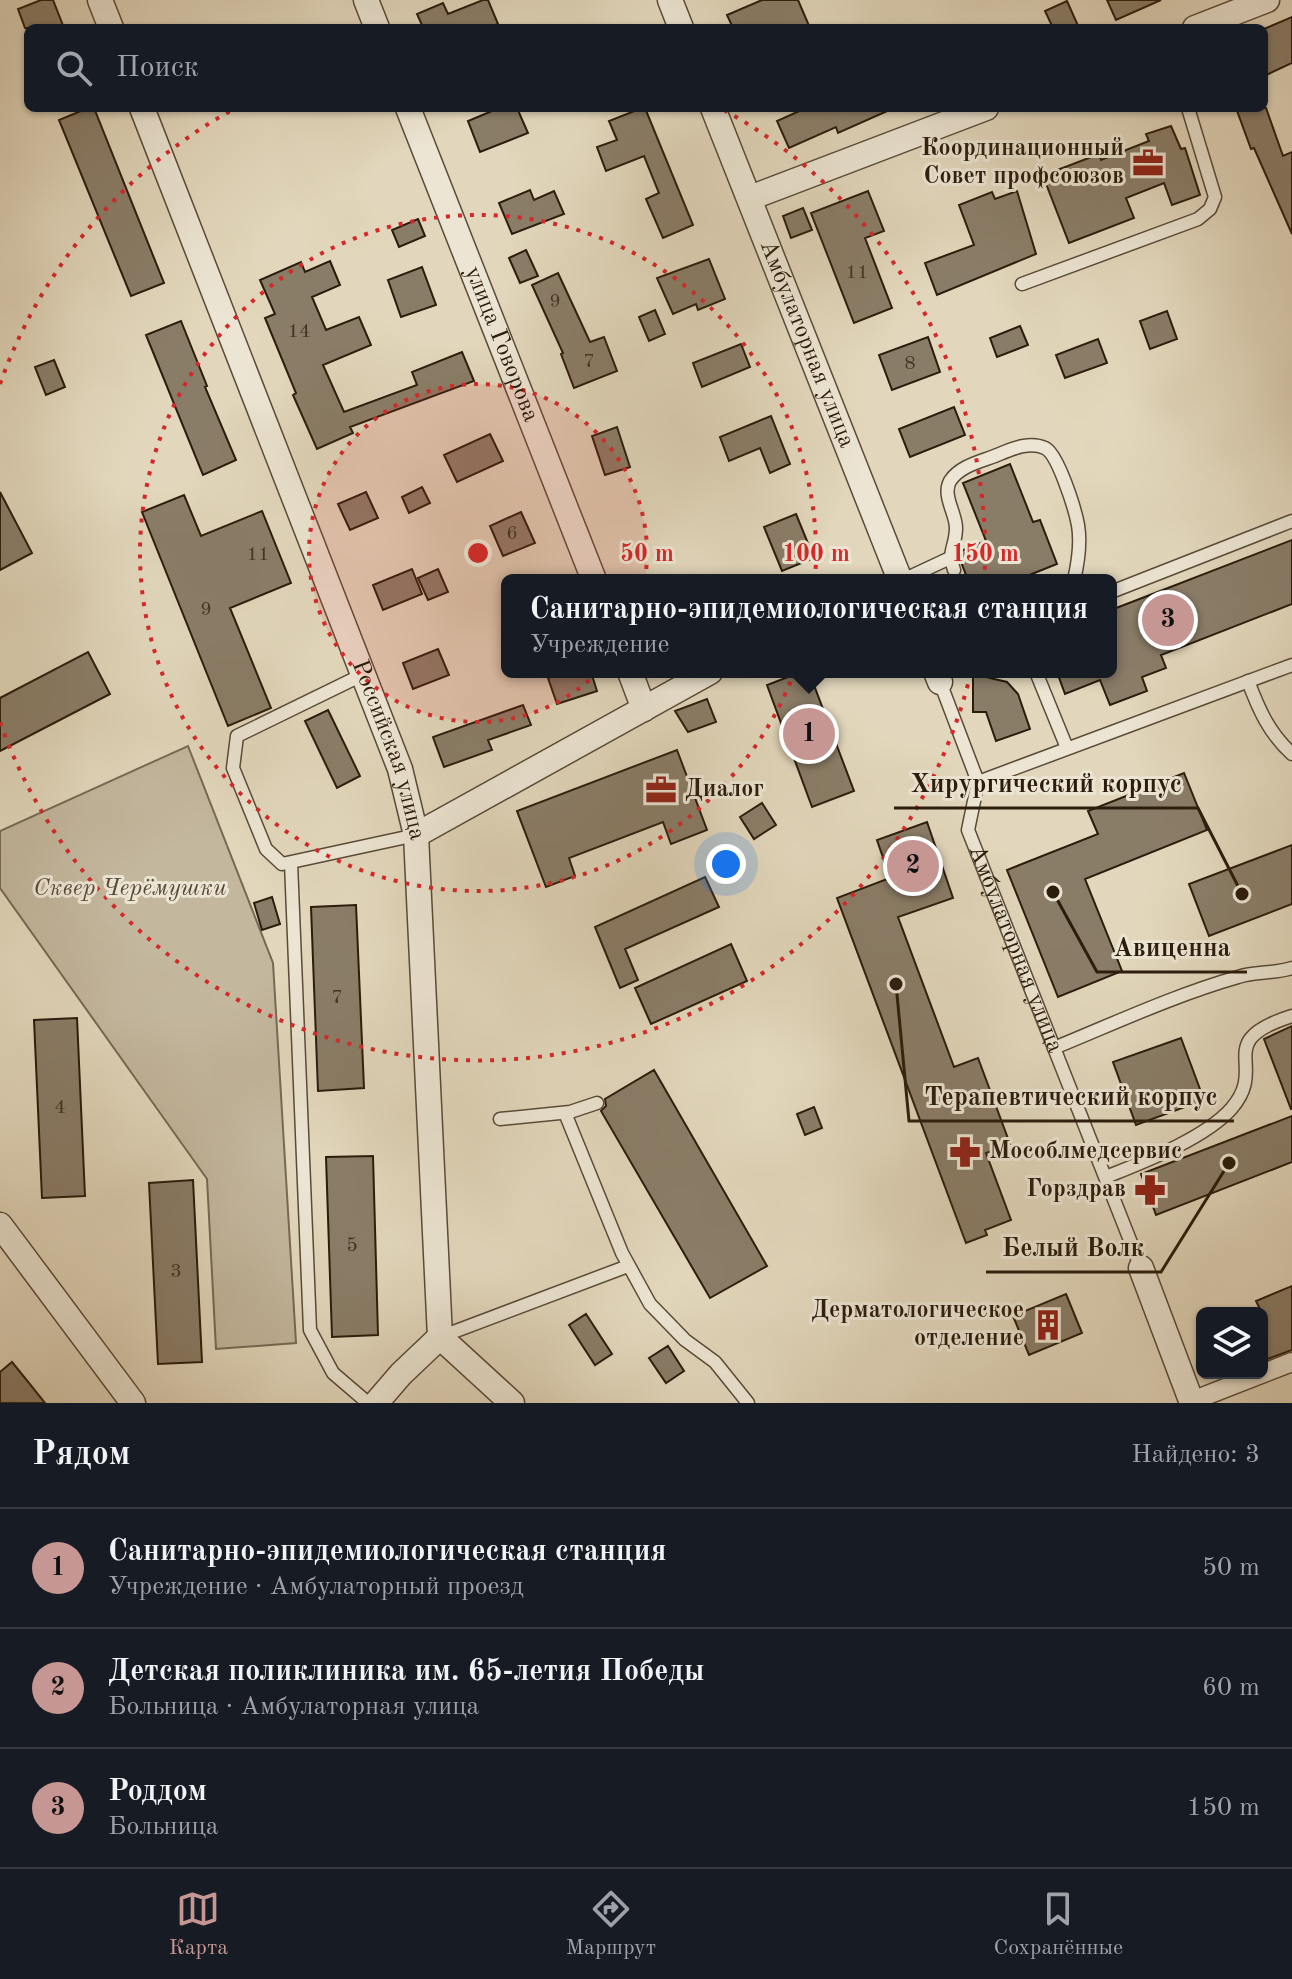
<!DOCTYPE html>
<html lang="ru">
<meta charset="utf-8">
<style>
body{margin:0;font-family:"Old Standard TT",serif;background:#20242c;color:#f1f3f6}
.controls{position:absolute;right:24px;bottom:24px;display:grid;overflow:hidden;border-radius:12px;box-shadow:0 2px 6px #0004}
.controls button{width:72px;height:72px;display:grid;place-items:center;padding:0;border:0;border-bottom:2px solid #363941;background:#171b24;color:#f1f3f6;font:40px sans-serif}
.you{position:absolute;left:726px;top:864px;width:28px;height:28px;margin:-20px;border:6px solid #fff;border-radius:50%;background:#1a73e8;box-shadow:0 0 0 12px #1a73e833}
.badge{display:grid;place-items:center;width:52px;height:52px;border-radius:50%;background:#c59692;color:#111;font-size:26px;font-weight:700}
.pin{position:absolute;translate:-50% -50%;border:4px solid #fff;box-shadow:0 2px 8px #0006}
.popup{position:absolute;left:501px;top:574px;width:616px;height:104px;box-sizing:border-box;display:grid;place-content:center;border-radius:12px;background:#171b24;filter:drop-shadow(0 2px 6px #0005);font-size:26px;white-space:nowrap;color:#9ea1a6}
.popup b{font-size:30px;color:#f1f3f6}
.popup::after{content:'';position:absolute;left:50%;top:100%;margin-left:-16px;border:16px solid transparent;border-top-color:#171b24}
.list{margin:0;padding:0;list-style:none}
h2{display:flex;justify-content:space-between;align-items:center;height:104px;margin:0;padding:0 32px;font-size:34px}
h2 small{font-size:26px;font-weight:400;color:#9ea1a6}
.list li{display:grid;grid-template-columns:52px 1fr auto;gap:24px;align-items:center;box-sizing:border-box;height:120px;padding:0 32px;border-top:2px solid #363941}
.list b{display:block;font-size:30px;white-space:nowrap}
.list p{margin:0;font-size:26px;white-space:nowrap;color:#9ea1a6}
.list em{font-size:26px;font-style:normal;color:#9ea1a6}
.icon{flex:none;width:44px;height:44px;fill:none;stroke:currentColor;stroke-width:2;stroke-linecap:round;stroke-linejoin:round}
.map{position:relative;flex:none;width:1292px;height:1403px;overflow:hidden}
.search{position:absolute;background:#171b24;box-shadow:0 2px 6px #0004;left:24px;right:24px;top:24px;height:88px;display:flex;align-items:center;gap:20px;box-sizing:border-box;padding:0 28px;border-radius:12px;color:#9ea1a6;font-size:30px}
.sheet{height:464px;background:#171b24}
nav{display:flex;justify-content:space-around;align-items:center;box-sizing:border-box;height:112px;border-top:2px solid #363941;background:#171b24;font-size:22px;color:#9ea1a6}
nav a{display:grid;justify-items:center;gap:4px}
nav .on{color:#c59692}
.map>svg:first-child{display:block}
.green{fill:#c3b79e;stroke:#776a55;stroke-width:2}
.building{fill:#8a7d68;stroke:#2b1c0c;stroke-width:2}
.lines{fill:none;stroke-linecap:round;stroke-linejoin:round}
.service-casing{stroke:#594b38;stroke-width:15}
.pedestrian-casing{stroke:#594b38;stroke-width:21}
.minor-casing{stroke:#594b38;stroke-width:27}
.service{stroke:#ece5d3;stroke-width:12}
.pedestrian{stroke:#ece5d3;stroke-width:18}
.minor{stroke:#ece5d3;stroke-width:24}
.ring{fill:none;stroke:#d62828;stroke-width:4;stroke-dasharray:4 8}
.labels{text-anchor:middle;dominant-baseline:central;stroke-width:6;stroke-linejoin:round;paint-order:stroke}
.number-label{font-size:20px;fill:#433423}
.poi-label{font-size:24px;font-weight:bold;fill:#2b1c0c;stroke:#ece5d3;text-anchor:end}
.street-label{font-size:24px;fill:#2b1c0c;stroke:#ece5d3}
.park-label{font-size:24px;font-style:italic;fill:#594a38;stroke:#ece5d3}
.centre{fill:#d62828;stroke:#ece5d3;stroke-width:4}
.ring-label{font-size:24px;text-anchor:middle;font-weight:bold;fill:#d62828;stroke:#ece5d3;stroke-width:6;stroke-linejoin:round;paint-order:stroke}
.leader{fill:none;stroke:#2b1c0c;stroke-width:3}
.callout-dot{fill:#2b1c0c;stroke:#ece5d3;stroke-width:3}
.callout-label{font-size:26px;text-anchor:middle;font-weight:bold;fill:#2b1c0c;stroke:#ece5d3;stroke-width:6;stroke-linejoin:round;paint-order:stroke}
</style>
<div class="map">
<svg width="1292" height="1403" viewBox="0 0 1292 1403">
<rect width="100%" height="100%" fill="#e2d7bc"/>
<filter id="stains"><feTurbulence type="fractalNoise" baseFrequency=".0025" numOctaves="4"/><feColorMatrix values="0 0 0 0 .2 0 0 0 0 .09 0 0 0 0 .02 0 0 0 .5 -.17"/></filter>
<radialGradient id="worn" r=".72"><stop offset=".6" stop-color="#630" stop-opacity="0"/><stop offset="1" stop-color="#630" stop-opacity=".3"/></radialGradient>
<path class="green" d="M 188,746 L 273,963 L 296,1343 L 216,1349 L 207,1179 L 0,888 L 0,831 Z"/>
<path class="building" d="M 41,0 L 53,0 L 64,28 L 25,28 L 18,9 Z
M 483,0 L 488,0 L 498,24 L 487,28 L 416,28 L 422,25 L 417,14 L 443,3 L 448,14 Z
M 762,0 L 798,0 L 810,28 L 733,28 L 727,15 Z
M 1107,0 L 1161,0 L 1116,20 Z
M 1067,1 L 1079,28 L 1053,28 L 1045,11 Z
M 1292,17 L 1292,63 L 1264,76 L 1264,29 Z
M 88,108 L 94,108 L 164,283 L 131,296 L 59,120 Z
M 499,108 L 517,108 L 528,133 L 480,152 L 468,121 Z
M 642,108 L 645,108 L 693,225 L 663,238 L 646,199 L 659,193 L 644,156 L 606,171 L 597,147 L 617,140 L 609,121 Z
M 806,108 L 894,108 L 838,133 L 836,127 L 789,148 L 777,121 Z
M 1236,108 L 1266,108 L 1283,156 L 1292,152 L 1292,234 L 1254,148 L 1251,149 Z
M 1171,126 L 1181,149 L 1185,148 L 1200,195 L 1172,205 L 1164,183 L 1126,198 L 1134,218 L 1069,243 L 1045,181 L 1048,180 L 1047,174 L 1099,154 L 1101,160 L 1149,141 L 1146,134 Z
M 530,190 L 534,200 L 554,191 L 564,214 L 512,234 L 499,203 Z
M 868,191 L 884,231 L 865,238 L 892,308 L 854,323 L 811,213 Z
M 1017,191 L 1036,254 L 937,295 L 925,263 L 974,245 L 959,205 L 992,192 L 995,199 Z
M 803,208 L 812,230 L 791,238 L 783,216 Z
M 418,219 L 425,236 L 399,247 L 392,230 Z
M 526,250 L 538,276 L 520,283 L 509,258 Z
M 709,259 L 725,299 L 698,310 L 696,304 L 673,314 L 657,278 Z
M 330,261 L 340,285 L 312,297 L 326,330 L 359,317 L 371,345 L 323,365 L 344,412 L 417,385 L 412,372 L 462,352 L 474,381 L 350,427 L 353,433 L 317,449 L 293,395 L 296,393 L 265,318 L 275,314 L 260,280 L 301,262 L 305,272 Z
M 422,267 L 436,305 L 401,317 L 388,280 Z
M 558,273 L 590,342 L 604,337 L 617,371 L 574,388 L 561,354 L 563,353 L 532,285 Z
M 655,310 L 665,334 L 649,341 L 639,317 Z
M 1167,311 L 1177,339 L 1150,349 L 1140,321 Z
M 181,321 L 207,386 L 205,387 L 236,460 L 203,475 L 146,335 Z
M 1020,326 L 1028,345 L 997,357 L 990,338 Z
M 928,337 L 940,372 L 892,390 L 879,355 Z
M 1098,339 L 1107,363 L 1065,378 L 1056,355 Z
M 741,344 L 750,367 L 702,387 L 693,363 Z
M 54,360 L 65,387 L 46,395 L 35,367 Z
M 954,407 L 965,435 L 910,457 L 899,429 Z
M 771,416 L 790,464 L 770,473 L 760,448 L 729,461 L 720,437 Z
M 617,427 L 630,467 L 605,475 L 592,436 Z
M 490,434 L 503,461 L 457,482 L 444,455 Z
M 1010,464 L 1033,522 L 1040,520 L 1057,564 L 1017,580 L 968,580 L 961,562 L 961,551 L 986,541 L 963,483 Z
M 422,487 L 430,503 L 409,513 L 402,497 Z
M 0,492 L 32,553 L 0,570 Z
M 366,492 L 378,518 L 350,530 L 338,504 Z
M 184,495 L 201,536 L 262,511 L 291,583 L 230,608 L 271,708 L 228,726 L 142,512 Z
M 521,512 L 535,543 L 503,556 L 490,526 Z
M 796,514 L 814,558 L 782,571 L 764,527 Z
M 1292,540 L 1292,604 L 1161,655 L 1166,668 L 1142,677 L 1147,691 L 1110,705 L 1100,680 L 1065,694 L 1057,672 L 1111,672 L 1111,610 Z
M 412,569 L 422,594 L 383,610 L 373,585 Z
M 438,569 L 448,592 L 428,600 L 418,578 Z
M 438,649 L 449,675 L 413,689 L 403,663 Z
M 88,652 L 110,694 L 0,751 L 0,698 Z
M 564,672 L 591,672 L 597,691 L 557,704 L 548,678 Z
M 801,672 L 809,672 L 854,791 L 812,807 L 767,685 Z
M 973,674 L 1007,682 L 1018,694 L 1030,729 L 996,741 L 986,712 L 973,712 Z
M 707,699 L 716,722 L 688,732 L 675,711 Z
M 523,705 L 531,725 L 488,740 L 492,750 L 444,767 L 433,737 Z
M 328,710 L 360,776 L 337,788 L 305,721 Z
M 677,750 L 707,830 L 671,844 L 663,822 L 569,858 L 575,876 L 546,887 L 517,811 Z
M 1184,773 L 1207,830 L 1085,879 L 1122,971 L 1058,997 L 1007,870 L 1098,834 L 1088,811 Z
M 762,803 L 776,825 L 754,839 L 740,817 Z
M 927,822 L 953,898 L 898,917 L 954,1067 L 978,1058 L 1010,1144 L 986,1153 L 1011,1220 L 985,1230 L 987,1235 L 966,1243 L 837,898 L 890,878 L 877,840 Z
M 1292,845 L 1292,904 L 1209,936 L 1189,884 Z
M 705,877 L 719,907 L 625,949 L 638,980 L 620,988 L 595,927 Z
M 272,897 L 280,924 L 262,930 L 254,903 Z
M 356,905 L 364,1088 L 318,1091 L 311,907 Z
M 731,944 L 747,981 L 651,1024 L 635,988 Z
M 77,1018 L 85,1196 L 42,1198 L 34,1020 Z
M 1292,1026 L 1292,1109 L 1291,1109 L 1264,1039 Z
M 1181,1038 L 1204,1100 L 1136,1125 L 1113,1062 Z
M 654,1070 L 767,1266 L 710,1298 L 601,1111 L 606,1106 L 605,1099 Z
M 814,1107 L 822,1128 L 805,1135 L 797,1114 Z
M 1292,1116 L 1292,1162 L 1156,1215 L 1141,1174 Z
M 373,1156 L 378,1335 L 332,1337 L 326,1157 Z
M 193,1180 L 202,1362 L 158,1364 L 149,1183 Z
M 1292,1286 L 1292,1350 L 1262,1361 L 1262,1313 L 1256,1301 Z
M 1066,1294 L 1082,1333 L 1029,1355 L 1013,1316 Z
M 586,1314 L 612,1354 L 595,1365 L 569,1325 Z
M 668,1346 L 684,1371 L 666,1383 L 649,1358 Z
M 12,1362 L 29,1383 L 45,1403 L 0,1403 L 0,1372 Z"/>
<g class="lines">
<defs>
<g id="service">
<path d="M 1022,284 L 1198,219 L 1210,209 L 1215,197 L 1188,108"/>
<path d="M 954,570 C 947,551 956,546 956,528 C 956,513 942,496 950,481 C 959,467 978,462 992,457 C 1008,451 1028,440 1045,448 C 1058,454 1075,509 1078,525 C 1081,543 1078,563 1074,580"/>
<path d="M 903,580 L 950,558"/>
<path d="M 1111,592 L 1292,521"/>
<path d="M 1036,672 L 1067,748"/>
<path d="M 364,674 L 237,736 L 233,768 L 266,849 L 282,864 L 416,835"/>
<path d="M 1248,681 C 1259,710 1269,733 1292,754"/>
<path id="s1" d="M 940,682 L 978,782 L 968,830 L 1141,1268"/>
<path d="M 978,782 L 1292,665"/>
<path d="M 291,863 L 310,1330 L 333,1373 L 368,1403"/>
<path d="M 1054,1048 C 1115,1023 1175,995 1238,977 C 1255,971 1274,974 1292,968"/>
<path d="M 565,1113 L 622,1253 L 650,1304 L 685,1340 L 715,1362 L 748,1403"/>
<path d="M 500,1119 L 570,1112 L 597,1103"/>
<path d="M 1106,1177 C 1143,1162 1204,1139 1231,1109 C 1270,1065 1210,1042 1292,1016"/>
<path d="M 440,1337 L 628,1266"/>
</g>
<path id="pedestrian" d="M 1192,1401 L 1292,1362"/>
<g id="minor">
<path d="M 100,0 L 111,28"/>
<path d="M 366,0 L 377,28"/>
<path d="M 670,0 L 681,28"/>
<path d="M 1195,28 L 1267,0"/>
<path id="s2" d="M 142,108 L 400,769 L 416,835 L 440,1337 L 512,1403"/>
<path id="s3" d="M 408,108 L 594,580"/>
<path id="s4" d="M 713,108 L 900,580"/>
<path d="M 750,198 L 986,108"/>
<path d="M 630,672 L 644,709"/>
<path d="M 936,672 L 940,682"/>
<path d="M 416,835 L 710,672"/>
<path d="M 0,1225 L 133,1403"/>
<path d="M 1141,1268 L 1192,1403"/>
<path d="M 376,1403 L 401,1374 L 440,1337"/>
</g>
</defs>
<use href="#service" class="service-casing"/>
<use href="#pedestrian" class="pedestrian-casing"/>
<use href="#minor" class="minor-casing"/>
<use href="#service" class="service"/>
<use href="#pedestrian" class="pedestrian"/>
<use href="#minor" class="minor"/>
</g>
<circle cx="478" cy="553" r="169" fill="#d62828" fill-opacity=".12"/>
<g class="ring">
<circle cx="478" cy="553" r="169"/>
<circle cx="478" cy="553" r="338"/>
<path d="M0 384A507 507 0 0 1 232 110M724 110A507 507 0 1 1 0 722"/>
</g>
<defs>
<symbol id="office-bare" viewBox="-9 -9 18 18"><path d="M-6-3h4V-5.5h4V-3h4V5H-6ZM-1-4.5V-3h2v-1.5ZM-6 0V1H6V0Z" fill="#8f2418" stroke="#ece5d3" stroke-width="2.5" paint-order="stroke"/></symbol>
<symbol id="pharmacy-bare" viewBox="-9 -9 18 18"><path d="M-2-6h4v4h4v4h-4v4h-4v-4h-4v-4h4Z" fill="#8f2418" stroke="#ece5d3" stroke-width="2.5" paint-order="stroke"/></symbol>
<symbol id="building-bare" viewBox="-9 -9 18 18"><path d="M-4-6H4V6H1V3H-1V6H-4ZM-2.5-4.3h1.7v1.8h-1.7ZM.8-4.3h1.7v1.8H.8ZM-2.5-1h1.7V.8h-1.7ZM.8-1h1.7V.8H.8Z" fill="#8f2418" stroke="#ece5d3" stroke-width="2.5" paint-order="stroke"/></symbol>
</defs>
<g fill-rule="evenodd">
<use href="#office-bare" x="1126" y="141" width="44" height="44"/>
<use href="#office-bare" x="639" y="768" width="44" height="44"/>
<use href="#pharmacy-bare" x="943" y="1130" width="44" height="44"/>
<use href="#pharmacy-bare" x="1128" y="1168" width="44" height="44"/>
<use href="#building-bare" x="1026" y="1303" width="44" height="44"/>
</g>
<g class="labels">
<g class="number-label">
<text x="857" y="273">11</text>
<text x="555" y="302">9</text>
<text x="299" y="332">14</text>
<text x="589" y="362">7</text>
<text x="910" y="364">8</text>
<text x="512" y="534">6</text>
<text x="258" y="555">11</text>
<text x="206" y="610">9</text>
<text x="337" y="998">7</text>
<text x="60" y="1108">4</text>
<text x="352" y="1246">5</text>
<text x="176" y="1272">3</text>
</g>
<g class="poi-label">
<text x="1124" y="149">Координационный<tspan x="1124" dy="28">Совет профсоюзов</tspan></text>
<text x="685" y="790" text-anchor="start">Диалог</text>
<text x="989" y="1152" text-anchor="start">Мособлмедсервис</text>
<text x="1126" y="1190">Горздрав</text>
<text x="1024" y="1311">Дерматологическое<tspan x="1024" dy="28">отделение</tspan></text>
</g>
<g class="street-label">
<text stroke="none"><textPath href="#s3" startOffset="254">улица Говорова</textPath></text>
<text stroke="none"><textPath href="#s4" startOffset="254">Амбулаторная улица</textPath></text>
<text stroke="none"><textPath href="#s2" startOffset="688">Российская улица</textPath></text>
<text stroke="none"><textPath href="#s1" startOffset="284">Амбулаторная улица</textPath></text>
</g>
<g class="park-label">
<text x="130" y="889">Сквер Черёмушки</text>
</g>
</g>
<circle cx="478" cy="553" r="12" class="centre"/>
<g class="ring-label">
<text x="647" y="561">50 m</text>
<text x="816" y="561">100 m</text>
<text x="985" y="561">150 m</text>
</g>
<path class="leader" d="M1242 894L1198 808H894M1053 892L1097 972H1247M896 984L909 1121H1234M1229 1163L1161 1272H986"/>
<g class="callout-dot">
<circle cx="1242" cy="894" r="8"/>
<circle cx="1053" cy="892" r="8"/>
<circle cx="896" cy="984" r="8"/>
<circle cx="1229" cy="1163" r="8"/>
</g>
<g class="callout-label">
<text x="1046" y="792">Хирургический корпус</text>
<text x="1172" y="956">Авиценна</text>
<text x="1071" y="1105">Терапевтический корпус</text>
<text x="1073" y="1256">Белый Волк</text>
</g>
<rect width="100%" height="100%" filter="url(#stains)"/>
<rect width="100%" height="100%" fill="url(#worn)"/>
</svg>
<div class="controls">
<button><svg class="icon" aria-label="layers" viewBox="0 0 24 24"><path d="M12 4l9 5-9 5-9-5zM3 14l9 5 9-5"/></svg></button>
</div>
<div class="you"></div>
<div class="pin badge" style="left:809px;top:734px">1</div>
<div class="popup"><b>Санитарно-эпидемиологическая станция</b>Учреждение</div>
<div class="pin badge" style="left:913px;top:866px">2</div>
<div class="pin badge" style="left:1168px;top:620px">3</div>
<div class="search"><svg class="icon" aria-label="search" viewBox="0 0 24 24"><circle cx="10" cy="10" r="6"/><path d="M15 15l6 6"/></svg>Поиск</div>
</div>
<section class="sheet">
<h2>Рядом<small>Найдено: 3</small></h2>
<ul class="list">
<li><span class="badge">1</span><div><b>Санитарно-эпидемиологическая станция</b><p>Учреждение · Амбулаторный проезд</p></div><em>50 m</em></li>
<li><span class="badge">2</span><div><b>Детская поликлиника им. 65-летия Победы</b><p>Больница · Амбулаторная улица</p></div><em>60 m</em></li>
<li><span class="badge">3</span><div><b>Роддом</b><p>Больница</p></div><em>150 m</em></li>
</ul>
</section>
<nav>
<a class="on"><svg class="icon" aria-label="map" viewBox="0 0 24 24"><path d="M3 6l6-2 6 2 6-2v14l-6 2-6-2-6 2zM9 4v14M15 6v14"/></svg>Карта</a>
<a><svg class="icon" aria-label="directions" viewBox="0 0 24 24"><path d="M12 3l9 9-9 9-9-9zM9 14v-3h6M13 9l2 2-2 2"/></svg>Маршрут</a>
<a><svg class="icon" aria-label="saved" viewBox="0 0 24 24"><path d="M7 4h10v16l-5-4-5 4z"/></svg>Сохранённые</a>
</nav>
